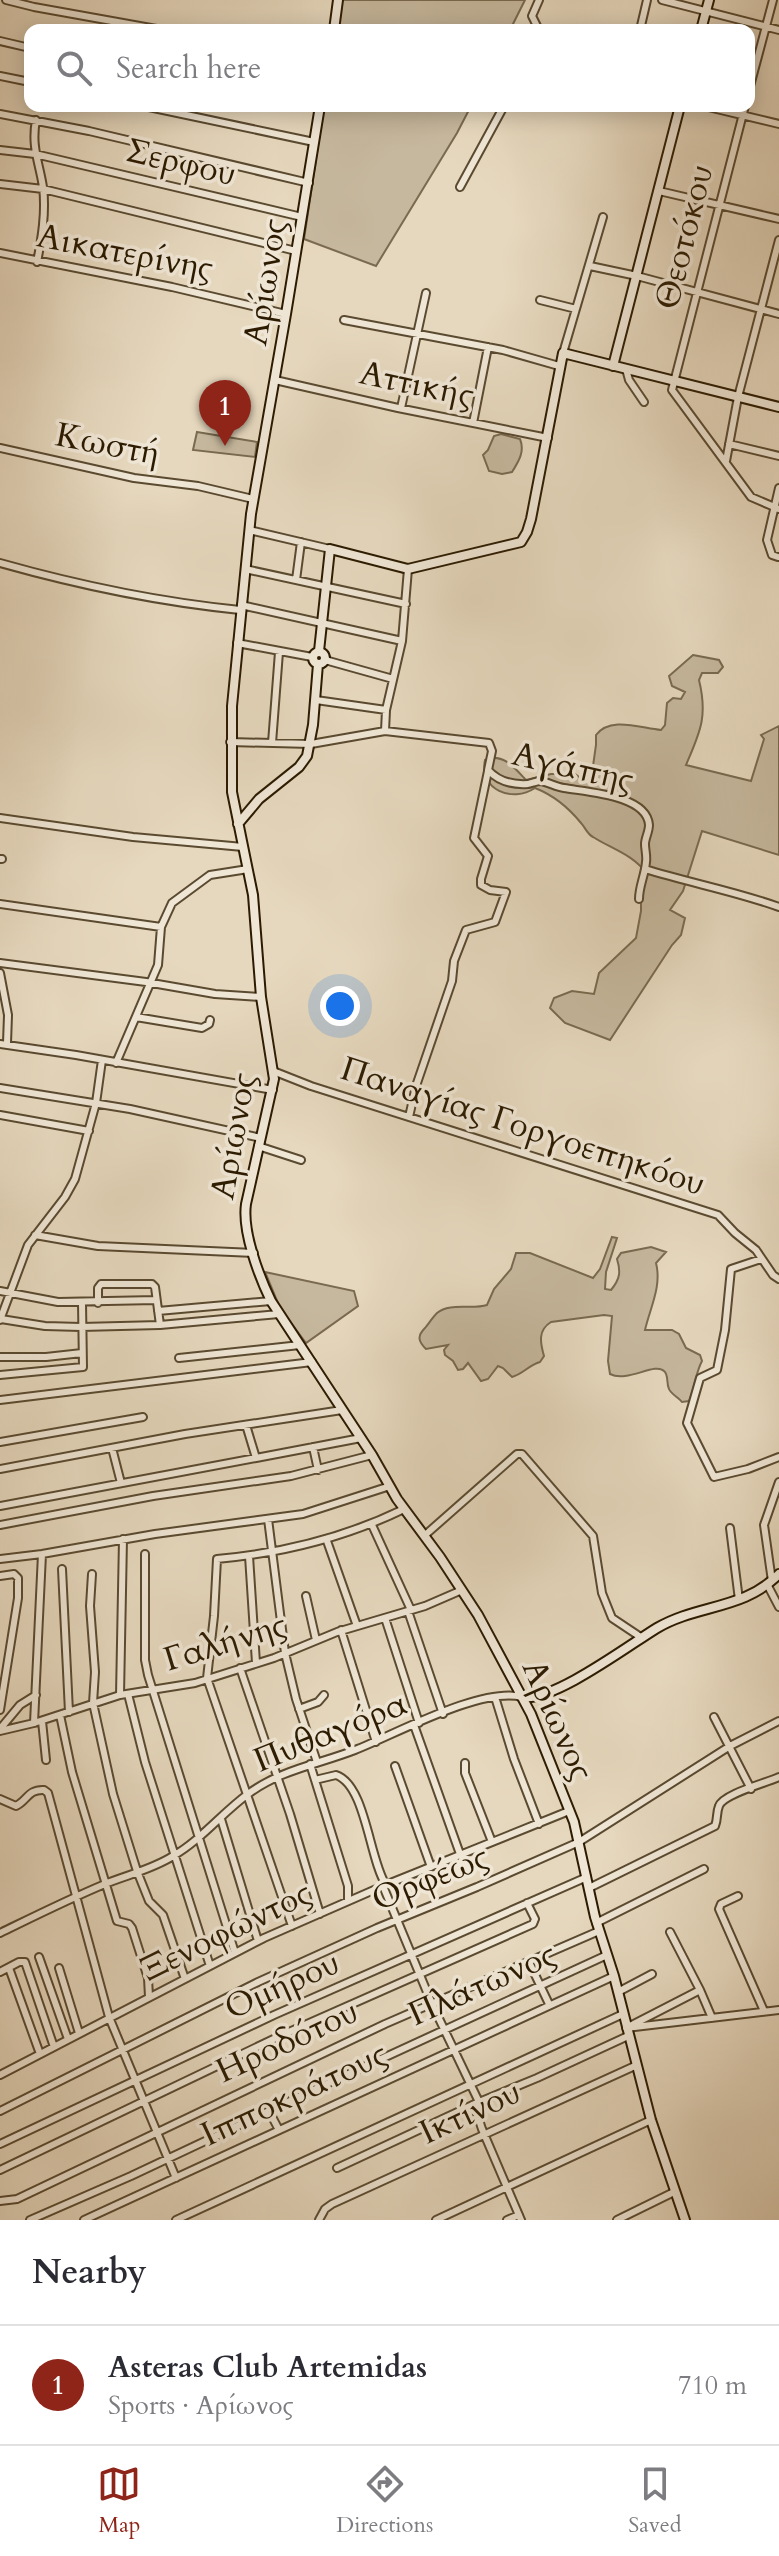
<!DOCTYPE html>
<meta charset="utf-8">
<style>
body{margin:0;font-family:Cardo,serif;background:#f2f2f3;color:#2b2b33}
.you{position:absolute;left:340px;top:1006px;width:28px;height:28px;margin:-20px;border:6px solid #fff;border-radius:50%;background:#1a73e8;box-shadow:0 0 0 12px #1a73e833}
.badge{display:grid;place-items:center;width:52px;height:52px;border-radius:50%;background:#8f2418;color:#fff;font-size:26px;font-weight:700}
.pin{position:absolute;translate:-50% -66px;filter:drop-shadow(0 2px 4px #0008)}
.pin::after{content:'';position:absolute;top:42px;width:28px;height:24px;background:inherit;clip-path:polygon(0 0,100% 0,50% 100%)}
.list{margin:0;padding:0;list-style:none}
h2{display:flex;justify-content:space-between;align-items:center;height:104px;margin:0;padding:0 32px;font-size:34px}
h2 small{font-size:26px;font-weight:400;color:#7c7c81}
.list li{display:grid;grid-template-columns:52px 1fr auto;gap:24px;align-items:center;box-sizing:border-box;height:120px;padding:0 32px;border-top:2px solid #e1e1e2}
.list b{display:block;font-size:30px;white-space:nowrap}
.list p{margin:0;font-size:26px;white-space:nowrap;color:#7c7c81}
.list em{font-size:26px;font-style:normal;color:#7c7c81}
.icon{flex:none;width:44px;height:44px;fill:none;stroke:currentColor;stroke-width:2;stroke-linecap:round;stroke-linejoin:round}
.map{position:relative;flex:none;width:779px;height:2220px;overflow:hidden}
.search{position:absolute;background:#fff;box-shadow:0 4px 20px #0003;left:24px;right:24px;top:24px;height:88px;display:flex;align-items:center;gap:20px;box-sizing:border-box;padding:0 28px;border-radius:16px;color:#7c7c81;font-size:30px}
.sheet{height:224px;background:#fff}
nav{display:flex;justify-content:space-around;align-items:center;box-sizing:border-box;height:112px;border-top:2px solid #e1e1e2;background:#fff;font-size:22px;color:#7c7c81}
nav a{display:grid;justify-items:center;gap:4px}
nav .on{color:#8f2418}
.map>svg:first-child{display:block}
.green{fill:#c6b89e;stroke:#796a50;stroke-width:2}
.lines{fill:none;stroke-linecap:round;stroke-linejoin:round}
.street-casing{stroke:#5a4a30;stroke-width:10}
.secondary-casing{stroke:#2c1b01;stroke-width:12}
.street{stroke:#efe6d5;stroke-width:6}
.secondary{stroke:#efe6d5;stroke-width:8}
.labels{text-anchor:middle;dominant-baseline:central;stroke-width:7;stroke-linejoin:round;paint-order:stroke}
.street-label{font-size:34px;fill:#2c1b01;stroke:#efe6d5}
</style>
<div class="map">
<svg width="779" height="2220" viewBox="0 0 779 2220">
<rect width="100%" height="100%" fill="#e6d8be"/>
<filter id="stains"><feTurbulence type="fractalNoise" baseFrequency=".0025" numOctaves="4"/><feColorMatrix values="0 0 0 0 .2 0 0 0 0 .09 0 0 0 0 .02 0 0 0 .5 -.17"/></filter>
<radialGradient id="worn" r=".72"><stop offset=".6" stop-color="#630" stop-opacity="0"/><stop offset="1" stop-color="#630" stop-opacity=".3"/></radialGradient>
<path class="green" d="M 340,0 L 525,0 L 510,30 L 335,30 Z
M 324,106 L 471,106 L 457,133 L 376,266 L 304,239 Z
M 197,432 L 257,442 L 255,457 L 193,450 Z
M 501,434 L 520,439 C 525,451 519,461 512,472 L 502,474 L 489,471 L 483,455 L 488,450 L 494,436 Z
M 693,655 L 719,660 L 723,667 L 718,673 L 702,673 L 699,680 C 708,717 700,732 686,765 L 751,781 L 764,739 L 761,735 L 779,726 L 779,855 L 702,831 L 683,891 L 670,910 L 685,918 L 681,935 L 672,945 L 610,1040 L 565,1023 L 550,1008 L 554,998 L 572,991 L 594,994 L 599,973 L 636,938 L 641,911 L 641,890 L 646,873 C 634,855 610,848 593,837 C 587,834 585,827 581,823 C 568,807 553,795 535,788 C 512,803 479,790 485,760 C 502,752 515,768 526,780 L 551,774 L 575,774 L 583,780 L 591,780 L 596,745 L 596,735 C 610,716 640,728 661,730 L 665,725 L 667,703 L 673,698 L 681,699 L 685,692 L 672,686 L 669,676 Z
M 612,1237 L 617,1238 L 606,1272 L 605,1289 L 611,1290 C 620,1279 621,1272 617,1259 L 621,1253 L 651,1247 L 666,1252 L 656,1263 C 662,1286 650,1308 645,1330 L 672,1330 L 679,1334 L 686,1348 L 700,1355 L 702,1361 C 695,1374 695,1388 689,1401 L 682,1402 C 679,1398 671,1394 669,1389 C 666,1383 669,1375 664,1371 C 655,1362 627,1383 610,1374 L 608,1361 L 612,1316 L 604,1315 L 551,1322 C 538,1330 540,1342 544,1356 L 540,1362 C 529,1365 523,1374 512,1377 L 503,1368 L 498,1366 L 488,1379 L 481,1381 L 468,1363 L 463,1369 L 458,1370 L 453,1361 L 445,1355 L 444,1350 L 448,1345 L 426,1349 C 418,1341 417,1336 425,1328 C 429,1323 433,1317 437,1313 C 450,1302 472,1310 487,1305 L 494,1289 L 511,1269 L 516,1253 L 530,1253 L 593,1278 L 600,1269 Z
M 265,1272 L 354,1291 L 358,1306 L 306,1343 L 280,1308 Z"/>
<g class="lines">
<defs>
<path id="street" d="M 6,0 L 34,7 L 162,30
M 539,0 L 532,16 L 539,30
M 662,0 L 779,30
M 640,30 L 647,0
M 0,41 L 30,48
M 0,76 L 30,82
M 749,90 L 773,0
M 144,106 L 314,142
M 704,106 L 779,124
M 745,106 L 672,390 L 751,497 L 779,509
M 0,114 L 89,131 L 309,183
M 36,120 C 31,146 39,162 43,187 C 46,212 42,237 37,262
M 0,150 L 35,154 L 302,217
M 0,184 L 43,189 L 296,251
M 460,187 L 504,106
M 659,191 L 779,219
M 0,253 L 172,287 L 286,314
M 590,266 L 637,276 L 779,314
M 540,300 L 576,309
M 344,320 L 503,350 L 559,366
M 563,353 L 603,217
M 626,369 L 629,380 L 644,402
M 275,380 L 398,408 L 548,438
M 401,408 L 426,293
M 473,423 L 488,347
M 729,444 L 779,456
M 0,448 L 134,478 L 198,486 L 253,499
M 726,461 L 738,397 L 779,240
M 249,530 L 330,549
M 778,557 L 772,555 L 767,540 L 779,488
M 0,563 C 78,585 160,602 240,610
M 245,569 L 406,604
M 296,580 L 301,542
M 241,605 L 402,641
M 237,643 L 312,657
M 325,660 L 393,679
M 316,700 L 386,710
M 385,731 L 386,710 L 402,641 L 408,569
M 230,742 L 311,744 L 385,731 L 489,743 L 492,751 L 488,770 C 498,781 513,785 528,784 C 530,784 537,781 540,781 C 548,782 556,787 564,788 C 586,792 647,795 649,825 C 649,832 645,838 645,844 C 645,850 647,856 646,862 C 645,875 639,886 639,899
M 272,743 L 279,652
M 0,818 L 133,837 L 243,847
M 0,859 L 2,859
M 645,869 C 690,883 735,891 779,907
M 0,904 L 161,927
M 0,963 L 146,982 L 215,994 L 261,997
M 0,973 L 8,1015 L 7,1043
M 136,1017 L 202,1028 L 209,1024 L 210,1020
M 0,1044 L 76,1055 L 273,1090
M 116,1063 L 158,965 L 161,927 L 172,903 L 210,875 L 248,869
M 273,1071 L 311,1086 L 718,1215 L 735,1233 L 756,1250 L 773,1275 L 779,1279
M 0,1088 L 130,1109 L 261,1138
M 0,1115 L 89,1131
M 409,1117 L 416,1086 L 452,981 L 454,961 L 466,930 L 495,922 L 506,892 L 490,890 L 481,885 L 481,879 L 488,856 L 474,838 L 488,771
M 258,1146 L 301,1160
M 35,1235 L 98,1246 L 254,1253
M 761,1259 L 731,1269 L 725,1330 L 717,1370 L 700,1378 L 687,1423 L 714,1477 L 748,1469 L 779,1457
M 0,1291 L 58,1302 L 156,1300
M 98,1303 L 98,1288 L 101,1284 L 152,1284 L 155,1287 L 160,1325
M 158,1311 L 271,1301
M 1,1319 L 45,1326 L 81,1327 L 160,1325 L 279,1314
M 0,1320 L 28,1245 L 65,1197 L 75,1179 L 96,1103 L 102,1060
M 0,1357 L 46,1357 L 82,1353
M 179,1358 L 300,1345
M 0,1375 L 83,1367 L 82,1303
M 0,1400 L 312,1362
M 0,1442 L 143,1417
M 313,1447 L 318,1470
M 112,1448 L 121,1483
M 256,1458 L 361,1438
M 0,1469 L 185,1434 L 342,1410
M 0,1506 L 256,1458 L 246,1425
M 268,1519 L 285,1653 L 296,1699 L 317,1762
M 0,1525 L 153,1496 L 291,1476 L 372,1455
M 372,1525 L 411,1610
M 730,1528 L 739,1600
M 424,1536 L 517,1454 L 522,1454 L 593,1536 L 602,1593 L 612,1618 L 642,1638
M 327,1541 L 357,1626
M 145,1554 L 145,1660 L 148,1675 L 235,1953
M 249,1556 L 256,1663
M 0,1559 L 42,1554 L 155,1534 L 303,1514 L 390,1486
M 62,1569 L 69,1712
M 92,1574 L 90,1606 L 95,1672 L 93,1703 L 113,1794 L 137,1871 L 149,1901 L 163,1915 L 185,1979
M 0,1576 L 14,1574 L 18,1578 L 18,1598 L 0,1710
M 772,1581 L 764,1525 L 779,1482
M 768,1586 L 779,1607
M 306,1596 L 316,1640
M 408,1611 L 443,1714
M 385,1618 L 419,1723
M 341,1630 L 376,1742
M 240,1668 L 290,1814 L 320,1914
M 128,1694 L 145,1762 L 210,1966
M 120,1695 L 123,1539
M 495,1697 L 514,1759 L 539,1824
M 299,1709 L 318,1702 L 324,1695
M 60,1715 L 72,1772 L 117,1921 L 129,1924 L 132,1928 L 148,1978 L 149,1997
M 714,1717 L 751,1789
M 42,1721 L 46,1760
M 34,1723 L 42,1554
M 414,1725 L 460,1854
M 0,1729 L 20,1705 L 36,1695
M 0,1731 L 34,1723 L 120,1695 L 195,1683 L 274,1658 L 337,1632 L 425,1606 L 462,1590
M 465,1763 L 465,1773 L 492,1842
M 310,1764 L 348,1886 L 348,1901
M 395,1766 L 431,1867
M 315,1780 L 336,1775 C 366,1785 369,1859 386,1885
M 0,1799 L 16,1806 C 27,1801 28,1789 44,1790 L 48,1793 L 109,2017 L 176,2178
M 221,1819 L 258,1941
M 383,1886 L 432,2004 L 479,2102 L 477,2114 L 482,2129 L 521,2220
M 589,1888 L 715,1826 C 718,1819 716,1813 719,1806 C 723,1794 766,1783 779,1777
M 738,1896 L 721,1904 L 719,1909 L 764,2011
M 596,1923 L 704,1869
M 292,1926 L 207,1678 L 214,1616 L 217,1559 C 284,1553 344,1538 404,1509
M 670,1932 L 700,1990
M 0,1933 C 35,1916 69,1899 105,1884 C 127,1875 153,1869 173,1856 C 201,1840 222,1813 248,1794 C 280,1770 319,1764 355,1750 C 394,1735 482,1686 522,1697
M 39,1957 L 68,2039
M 529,1962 L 549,2004
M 9,1968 L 40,2054
M 59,1968 L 79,2033
M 0,1972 L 19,1962 L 25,1962 L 54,2047
M 618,1992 L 652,1974
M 630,2026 L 700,1990 L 712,2018
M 626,2028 L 779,2010
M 0,2075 L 264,1938 L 383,1886 L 569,1811
M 0,2111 L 258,1982 L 377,1928 L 477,1887 L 579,1842 L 730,1746 L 779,1721
M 269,2111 L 279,2130
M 0,2144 L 274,2015 L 587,1877
M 337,2168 L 479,2102 L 537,2078 L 628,2036
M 0,2170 L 282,2035 L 533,1924 L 535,1919 L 527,1903
M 0,2201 L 17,2199 L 385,2024 L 599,1931
M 30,2220 L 131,2176 L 305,2094 L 607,1955
M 84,2220 L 614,1976
M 176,2220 L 623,2014
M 319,2220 L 325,2209 L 332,2204 L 637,2065
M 436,2220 L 651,2120
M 507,2220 L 519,2215
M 617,2220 L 674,2192"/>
<path id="secondary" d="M 334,30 L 338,0
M 701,30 L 709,0
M 320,106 L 286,314 L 251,514 L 232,706 L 232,792 L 253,895 L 261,997 L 274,1079 L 246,1204 C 242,1232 259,1276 271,1301 L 372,1455 L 397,1499 L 440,1557 L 478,1615 L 531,1714 L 574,1822 L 595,1917 L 614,1976 L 651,2120 L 685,2220
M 613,366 L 680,106
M 319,651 L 330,549 L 408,569 L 521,542 L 527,532 L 531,519 L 563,353 L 779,407
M313 658a6 6 0 1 1 12 0a6 6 0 1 1-12 0Z
M 238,824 L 259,799 L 299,767 L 307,756 L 313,725 L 318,664
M 523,1697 C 553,1702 629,1645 657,1628 C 698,1604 744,1610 779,1574"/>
</defs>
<use href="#street" class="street-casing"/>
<use href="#secondary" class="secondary-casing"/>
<use href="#street" class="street"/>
<use href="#secondary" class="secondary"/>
</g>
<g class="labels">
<g class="street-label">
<text transform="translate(181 162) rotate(13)">Σερφου</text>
<text transform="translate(684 237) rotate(-76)">Θεοτόκου</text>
<text transform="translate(125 252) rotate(11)">Αικατερίνης</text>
<text transform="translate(265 282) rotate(-81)">Αρίωνος</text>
<text transform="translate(417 384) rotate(12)">Αττικής</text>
<text transform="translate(108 444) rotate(11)">Κωστή</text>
<text transform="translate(573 767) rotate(13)">Αγάπης</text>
<text transform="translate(523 1126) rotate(18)">Παναγίας Γοργοεπηκόου</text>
<text transform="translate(233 1136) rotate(-80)">Αρίωνος</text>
<text transform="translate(225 1642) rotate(-17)">Γαλήνης</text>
<text transform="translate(558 1720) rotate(66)">Αρίωνος</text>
<text transform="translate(330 1732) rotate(-22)">Πυθαγόρα</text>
<text transform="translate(430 1878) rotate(-22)">Ορφέως</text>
<text transform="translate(226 1931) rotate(-26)">Ξενοφώντος</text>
<text transform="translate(482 1984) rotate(-24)">Πλάτωνος</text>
<text transform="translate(282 1985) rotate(-24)">Ομήρου</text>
<text transform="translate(287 2041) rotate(-25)">Ηροδότου</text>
<text transform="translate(294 2094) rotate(-25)">Ιπποκράτους</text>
<text transform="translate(470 2112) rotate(-25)">Ικτίνου</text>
</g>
</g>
<rect width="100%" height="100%" filter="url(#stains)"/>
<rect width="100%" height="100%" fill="url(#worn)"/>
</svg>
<div class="you"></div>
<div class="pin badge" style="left:225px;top:446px">1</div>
<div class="search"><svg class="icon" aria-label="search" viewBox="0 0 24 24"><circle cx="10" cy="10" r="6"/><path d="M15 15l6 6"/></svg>Search here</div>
</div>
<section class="sheet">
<h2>Nearby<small></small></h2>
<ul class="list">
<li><span class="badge">1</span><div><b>Asteras Club Artemidas</b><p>Sports · Αρίωνος</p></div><em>710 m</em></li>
</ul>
</section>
<nav>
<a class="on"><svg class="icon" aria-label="map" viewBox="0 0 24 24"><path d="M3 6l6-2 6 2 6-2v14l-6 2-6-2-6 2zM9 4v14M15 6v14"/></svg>Map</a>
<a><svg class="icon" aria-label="directions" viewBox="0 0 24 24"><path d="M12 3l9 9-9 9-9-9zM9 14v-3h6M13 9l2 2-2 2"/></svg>Directions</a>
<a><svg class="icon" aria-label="saved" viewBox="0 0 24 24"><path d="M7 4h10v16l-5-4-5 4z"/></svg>Saved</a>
</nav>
